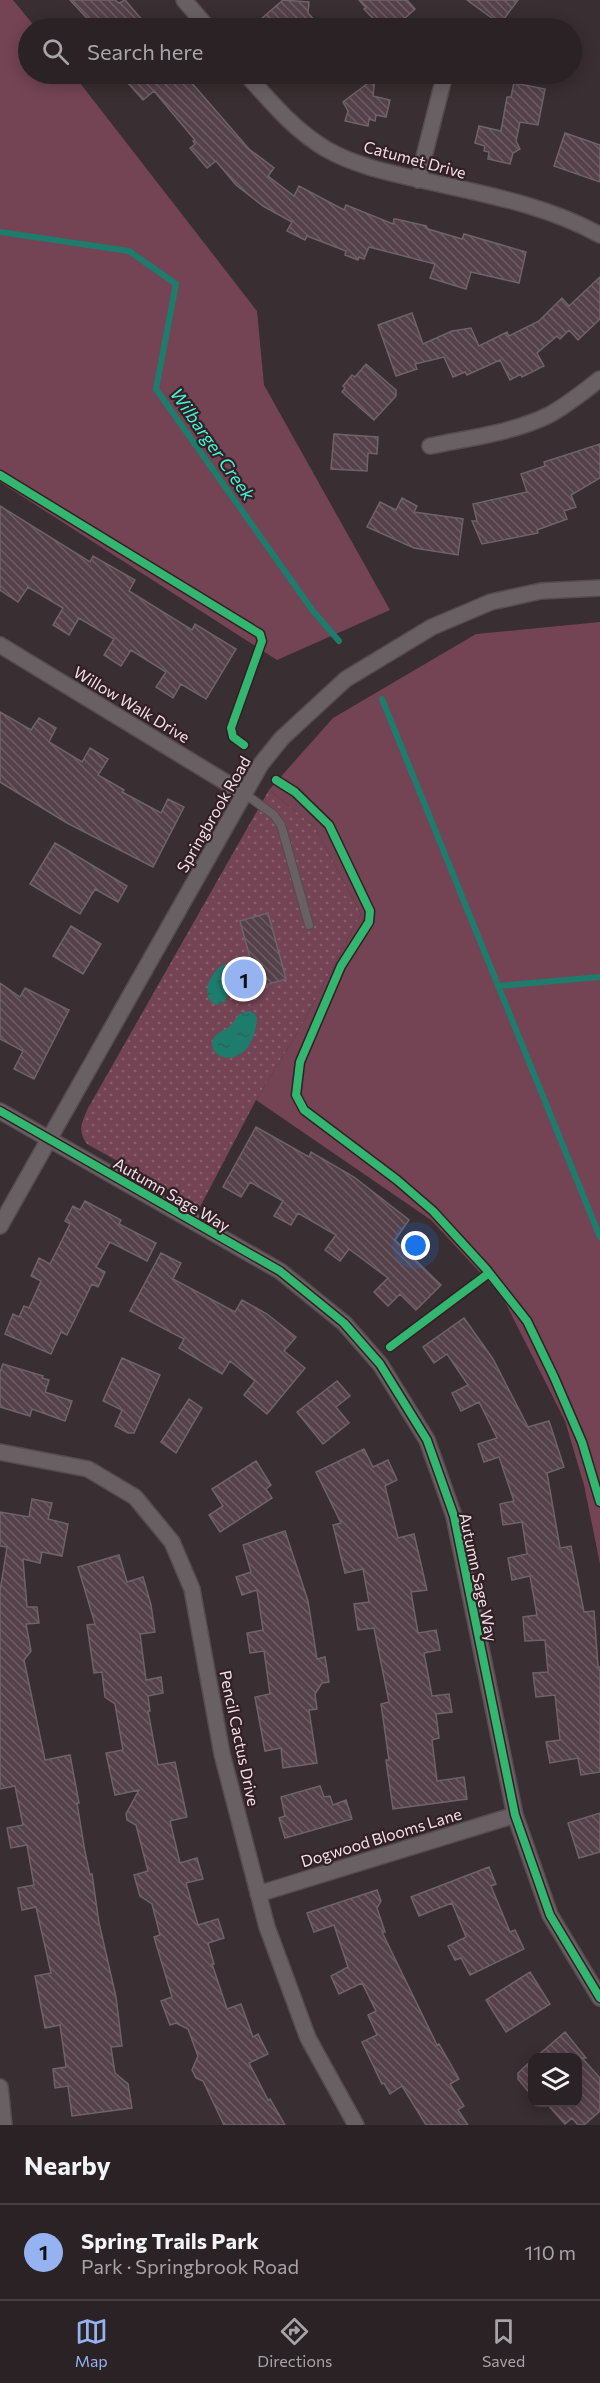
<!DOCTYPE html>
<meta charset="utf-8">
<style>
body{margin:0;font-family:Commissioner,sans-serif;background:#372f32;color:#f1f3f6}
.controls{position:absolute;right:18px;bottom:18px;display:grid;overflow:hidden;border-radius:12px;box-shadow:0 3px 15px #0003}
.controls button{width:54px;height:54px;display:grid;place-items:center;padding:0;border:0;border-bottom:2px solid #473f42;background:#2b2225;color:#f1f3f6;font:30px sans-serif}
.you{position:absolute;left:416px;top:1246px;width:21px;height:21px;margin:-15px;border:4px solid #fff;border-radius:50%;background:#1a73e8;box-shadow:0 0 0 9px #1a73e833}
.badge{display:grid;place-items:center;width:39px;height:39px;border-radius:50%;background:#95b2f1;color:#111;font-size:20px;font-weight:700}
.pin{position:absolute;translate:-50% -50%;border:3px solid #fff;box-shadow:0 2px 6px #0006}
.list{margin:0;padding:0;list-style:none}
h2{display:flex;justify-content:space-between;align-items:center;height:78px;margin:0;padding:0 24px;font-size:26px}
h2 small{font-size:20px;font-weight:400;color:#a6a4a7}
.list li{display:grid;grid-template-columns:39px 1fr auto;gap:18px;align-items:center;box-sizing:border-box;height:96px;padding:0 24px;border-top:2px solid #473f42}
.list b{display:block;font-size:22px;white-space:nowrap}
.list p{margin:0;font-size:20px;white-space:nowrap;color:#a6a4a7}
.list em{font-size:20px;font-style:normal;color:#a6a4a7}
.icon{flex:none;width:33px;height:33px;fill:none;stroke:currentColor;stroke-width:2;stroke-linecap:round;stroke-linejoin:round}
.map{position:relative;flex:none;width:600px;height:2125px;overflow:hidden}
.search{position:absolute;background:#2b2225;box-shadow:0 3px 15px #0003;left:18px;right:18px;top:18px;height:66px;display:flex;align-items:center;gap:15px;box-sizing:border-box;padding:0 21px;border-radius:33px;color:#a6a4a7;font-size:22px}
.sheet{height:174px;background:#2b2225}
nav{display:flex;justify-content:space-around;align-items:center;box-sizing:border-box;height:84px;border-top:2px solid #473f42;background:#2b2225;font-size:16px;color:#a6a4a7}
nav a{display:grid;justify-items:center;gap:3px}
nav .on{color:#95b2f1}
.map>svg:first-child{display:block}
.green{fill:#744454}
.park{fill:url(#park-dots)}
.water{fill:url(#water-ripples)}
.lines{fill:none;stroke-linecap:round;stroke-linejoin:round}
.stream{stroke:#1d7c6c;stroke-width:6}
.building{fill:url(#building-back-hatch);stroke:#6e6467;stroke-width:1.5}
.service-casing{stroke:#564b4e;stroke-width:10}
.minor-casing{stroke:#564b4e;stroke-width:18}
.service{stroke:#696063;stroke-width:8}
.minor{stroke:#696063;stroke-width:15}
.cycleway-casing{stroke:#331f26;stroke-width:11}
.cycleway{stroke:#33b770;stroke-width:8}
.labels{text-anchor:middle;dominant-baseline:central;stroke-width:4.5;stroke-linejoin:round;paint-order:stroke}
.street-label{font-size:16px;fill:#f0e1e5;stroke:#331f26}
.water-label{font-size:18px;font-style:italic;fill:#3ff6d5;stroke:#331f26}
</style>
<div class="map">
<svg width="600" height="2125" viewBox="0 0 600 2125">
<defs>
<pattern id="park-dots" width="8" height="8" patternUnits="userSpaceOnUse" patternTransform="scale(1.5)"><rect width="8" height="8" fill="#744454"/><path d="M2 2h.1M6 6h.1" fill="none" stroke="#885f6c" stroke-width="1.8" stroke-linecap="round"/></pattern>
<pattern id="water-ripples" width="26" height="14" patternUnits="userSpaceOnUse" patternTransform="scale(1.5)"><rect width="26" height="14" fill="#1d7c6c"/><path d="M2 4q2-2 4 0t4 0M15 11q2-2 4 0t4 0" fill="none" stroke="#30635a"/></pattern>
<pattern id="building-back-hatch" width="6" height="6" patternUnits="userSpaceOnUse" patternTransform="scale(1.5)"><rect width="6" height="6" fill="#554149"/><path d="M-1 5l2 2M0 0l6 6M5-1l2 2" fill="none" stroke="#6e5c63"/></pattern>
</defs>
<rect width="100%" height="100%" fill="#392e31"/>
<path class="green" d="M 0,0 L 13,0 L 36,28 L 28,28 L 28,74 L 73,74 L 257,311 L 264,385 L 390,610 L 277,660 L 0,482 Z
M 600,622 L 600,1564 L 584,1485 L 565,1421 L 502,1296 L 431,1220 L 256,1100 L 300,1028 L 361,914 L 314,826 L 269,790 L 333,718 L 476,634 Z"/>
<path class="park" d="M 269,790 L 314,826 L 361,914 L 300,1028 L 256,1100 L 200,1207 L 87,1144 C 78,1131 81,1125 87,1110 Z"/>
<path class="water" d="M 225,964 L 232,964 L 237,968 L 239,980 L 228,991 L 225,1002 L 216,1005 C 198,996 211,970 225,964 Z
M 249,1011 L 254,1013 L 257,1018 C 252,1076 202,1059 214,1038 C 217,1032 224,1031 229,1027 C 234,1023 236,1017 241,1013 Z"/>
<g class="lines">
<path class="stream" d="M 0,232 L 129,251 L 176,284 L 156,389 L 313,611 L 339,641
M 382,699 L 600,1237
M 498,986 L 600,977"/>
</g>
<path class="building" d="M 70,0 L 115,0 L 119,3 L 125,0 L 149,28 L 96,28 Z
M 283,0 L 309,2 L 308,13 L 315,21 L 306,28 L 269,28 L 261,19 Z
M 359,0 L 407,0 L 415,9 L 394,28 L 382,28 L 364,9 L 366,8 Z
M 467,0 L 518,0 L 500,24 Z
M 120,74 L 184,74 L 249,149 L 274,168 L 268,176 L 294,196 L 299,186 L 344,210 L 346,205 L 393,224 L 394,219 L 396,219 L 426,226 L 428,229 L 462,239 L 464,234 L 526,252 L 519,283 L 471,272 L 466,289 L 430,278 L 435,264 L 369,247 L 364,259 L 359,257 L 358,260 L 345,255 L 346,251 L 307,236 L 305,240 L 287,231 L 292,222 L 263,206 L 236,185 L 216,161 L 207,168 L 190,148 L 195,144 L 193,141 L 195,140 L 154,91 L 143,100 Z
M 375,78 L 373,96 L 390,100 L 386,117 L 376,115 L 375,121 L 369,119 L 368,126 L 345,121 L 348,111 L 343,102 Z
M 514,83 L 545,89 L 538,125 L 520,122 L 516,141 L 520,149 L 513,153 L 510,164 L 488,159 L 489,152 L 484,151 L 485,146 L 475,143 L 479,126 L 501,131 L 507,97 L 511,97 Z
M 565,133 L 600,145 L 600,182 L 554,166 Z
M 600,277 L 600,319 L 578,340 L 569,330 L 560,339 L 557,336 L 537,353 L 544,366 L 522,377 L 521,374 L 510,380 L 500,360 L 467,375 L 465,372 L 453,377 L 444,357 L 415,364 L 417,369 L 396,376 L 378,325 L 412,313 L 423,344 L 452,331 L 471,328 L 479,346 L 507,332 L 509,336 L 539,321 L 562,298 L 569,306 Z
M 366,364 L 396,390 L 396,396 L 374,420 L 342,392 L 345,388 L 343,386 L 352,375 L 355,377 Z
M 334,434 L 378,437 L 377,454 L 368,453 L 367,471 L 331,469 Z
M 600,444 L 600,478 L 571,495 L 576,507 L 564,511 L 567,519 L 537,530 L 538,533 L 482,544 L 472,521 L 477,521 L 473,504 L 527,492 L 521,474 L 545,466 L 544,462 Z
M 402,498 L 417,506 L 414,512 L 463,519 L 458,555 L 414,548 L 367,527 L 380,502 L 396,510 Z
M 0,506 L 90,562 L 93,556 L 135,580 L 129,591 L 192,630 L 195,624 L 236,649 L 206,699 L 181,684 L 173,698 L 156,687 L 166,672 L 131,650 L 121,666 L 104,655 L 114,639 L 79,618 L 69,635 L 53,625 L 63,608 L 28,587 L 18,602 L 0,590 Z
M 0,712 L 31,730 L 39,718 L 56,728 L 49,742 L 82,762 L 90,748 L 108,759 L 98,775 L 124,790 L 122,792 L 161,813 L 168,799 L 184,807 L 153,867 L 67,823 L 0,782 Z
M 55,843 L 127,886 L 118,902 L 95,889 L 80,914 L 30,884 Z
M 268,913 L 286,979 L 258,987 L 240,921 Z
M 71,926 L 101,944 L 83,974 L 53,956 Z
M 0,983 L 20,997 L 25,988 L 69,1010 L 34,1079 L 14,1069 L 23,1051 L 0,1039 Z
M 256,1127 L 309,1157 L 311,1152 L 354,1177 L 409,1220 L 395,1240 L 441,1285 L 416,1310 L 400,1294 L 388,1306 L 374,1292 L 388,1278 L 349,1249 L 340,1261 L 325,1250 L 336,1235 L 298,1213 L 291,1225 L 274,1216 L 283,1201 L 250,1182 L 241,1197 L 223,1187 Z
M 85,1201 L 121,1220 L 119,1224 L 156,1243 L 147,1261 L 110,1242 L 96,1267 L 105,1272 L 98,1287 L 92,1284 L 67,1335 L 61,1332 L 51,1354 L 5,1334 L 13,1314 L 19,1317 L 24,1306 L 29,1308 L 41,1281 L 31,1276 L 39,1258 L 50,1264 L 70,1224 L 65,1221 L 73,1206 L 80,1210 Z
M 161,1253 L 181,1263 L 173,1279 L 235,1312 L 242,1300 L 267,1314 L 296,1337 L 284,1351 L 305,1368 L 267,1414 L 244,1395 L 255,1381 L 230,1361 L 222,1374 L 179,1348 L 184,1339 L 130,1311 Z
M 464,1318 L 493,1359 L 528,1427 L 549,1421 L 564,1467 L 547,1473 L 560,1548 L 571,1546 L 584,1612 L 594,1611 L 598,1667 L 600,1667 L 600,1772 L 581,1775 L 578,1758 L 550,1763 L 546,1742 L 560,1740 L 555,1695 L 536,1697 L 533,1673 L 548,1672 L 545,1640 L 525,1641 L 523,1617 L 537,1615 L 530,1576 L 512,1580 L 508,1558 L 527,1554 L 522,1522 L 503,1525 L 500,1504 L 514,1501 L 499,1457 L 484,1462 L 478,1444 L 497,1438 L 479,1402 L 461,1411 L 452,1393 L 468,1385 L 447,1354 L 434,1363 L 423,1347 Z
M 122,1358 L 160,1375 L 134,1433 L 128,1433 L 115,1426 L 122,1410 L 103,1401 Z
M 3,1364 L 43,1376 L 42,1378 L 49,1380 L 45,1392 L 72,1401 L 65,1421 L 32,1409 L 30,1416 L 0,1407 L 0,1372 Z
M 337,1381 L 350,1396 L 336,1407 L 349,1423 L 323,1444 L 297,1412 Z
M 189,1399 L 202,1408 L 176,1453 L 161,1442 Z
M 364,1449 L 373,1467 L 388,1460 L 397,1480 L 385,1486 L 398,1538 L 414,1534 L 427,1590 L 411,1592 L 418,1633 L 436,1630 L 440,1650 L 424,1653 L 432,1696 L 449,1694 L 452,1712 L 436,1714 L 439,1738 L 432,1740 L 437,1781 L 464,1777 L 467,1799 L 393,1809 L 386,1760 L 389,1760 L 381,1704 L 389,1702 L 374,1628 L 358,1630 L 354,1604 L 369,1602 L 363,1569 L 345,1573 L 333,1525 L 341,1523 L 316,1472 Z
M 256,1461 L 271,1485 L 266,1489 L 272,1498 L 220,1532 L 209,1515 L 223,1506 L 212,1489 Z
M 32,1499 L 52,1503 L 48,1519 L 68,1524 L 62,1556 L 42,1552 L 40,1563 L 23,1559 L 27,1607 L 37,1607 L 39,1623 L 26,1624 L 31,1651 L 24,1660 L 45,1760 L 70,1755 L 79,1803 L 77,1803 L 85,1852 L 90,1875 L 92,1874 L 99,1923 L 116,1997 L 122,2046 L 111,2047 L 115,2073 L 128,2084 L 132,2108 L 72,2116 L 68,2086 L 55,2088 L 53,2069 L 66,2067 L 60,2025 L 45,2028 L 35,1976 L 51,1973 L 36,1907 L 22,1910 L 18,1888 L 34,1885 L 27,1845 L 11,1848 L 7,1828 L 23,1825 L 15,1786 L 0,1789 L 0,1591 L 7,1547 L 0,1546 L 0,1512 L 29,1517 Z
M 285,1531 L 308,1601 L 317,1659 L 325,1657 L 329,1682 L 322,1683 L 315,1694 L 317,1709 L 309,1710 L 317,1763 L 283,1768 L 281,1748 L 265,1751 L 255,1697 L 270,1694 L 264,1651 L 250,1653 L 247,1633 L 263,1630 L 257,1590 L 242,1595 L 236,1577 L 251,1572 L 243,1545 Z
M 119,1555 L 127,1582 L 143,1577 L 151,1605 L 155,1632 L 140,1634 L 146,1680 L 161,1677 L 163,1693 L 148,1696 L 150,1711 L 148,1711 L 158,1765 L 175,1762 L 187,1817 L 170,1821 L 180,1863 L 197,1858 L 203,1879 L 186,1883 L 198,1925 L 218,1919 L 224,1938 L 208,1943 L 214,1964 L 212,1964 L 227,2009 L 241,2004 L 253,2037 L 258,2034 L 268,2054 L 249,2063 L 268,2100 L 270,2099 L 285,2125 L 224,2125 L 203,2081 L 196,2078 L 192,2070 L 198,2056 L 188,2029 L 176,2023 L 170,2025 L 161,2001 L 172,1997 L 154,1937 L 160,1935 L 152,1904 L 140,1896 L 134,1875 L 148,1871 L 136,1825 L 127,1820 L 126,1814 L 139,1790 L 115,1795 L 106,1753 L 123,1750 L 115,1704 L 105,1697 L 102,1672 L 94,1673 L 87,1625 L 95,1624 L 78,1567 Z
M 320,1786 L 324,1797 L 330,1796 L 333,1805 L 346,1800 L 352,1819 L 285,1838 L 279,1818 L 285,1816 L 281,1797 Z
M 600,1813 L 600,1852 L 579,1858 L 568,1823 Z
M 489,1867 L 496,1884 L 491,1886 L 510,1932 L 515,1930 L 524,1949 L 470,1975 L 461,1958 L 455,1960 L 448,1946 L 466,1937 L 452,1903 L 419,1916 L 411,1897 Z
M 377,1890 L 381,1901 L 377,1908 L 385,1932 L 382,1932 L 437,2045 L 439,2044 L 459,2079 L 450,2084 L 464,2106 L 458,2110 L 468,2125 L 426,2125 L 402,2086 L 390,2094 L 384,2083 L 382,2084 L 362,2042 L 377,2035 L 368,2015 L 376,2011 L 362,1983 L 339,1994 L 331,1976 L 348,1967 L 334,1925 L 314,1932 L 307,1913 Z
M 530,1972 L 550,2004 L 506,2032 L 486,2000 Z
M 565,2032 L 586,2058 L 582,2058 L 600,2078 L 600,2111 L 584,2125 L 578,2125 L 572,2118 L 565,2124 L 546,2103 L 578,2103 L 578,2058 L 535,2058 Z
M 532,2060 L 532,2096 L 518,2079 L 518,2073 Z"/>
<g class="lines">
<defs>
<path id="service" d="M 245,794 L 274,815 L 281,825 L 309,925"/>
<path id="minor" d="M 184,0 L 208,28
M 246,74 C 271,102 293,129 326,149 C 354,165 386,172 417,179 C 478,193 545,204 600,235
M 418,180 L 445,74
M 430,446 C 468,438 511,433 547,416 C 566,406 583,392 600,379
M 0,645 L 245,794
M 0,1111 L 280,1271 L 344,1323 L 380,1364 L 427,1440 L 454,1516 L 515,1815 L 550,1915 L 600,1998
M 0,1226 L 261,764 L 282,738 L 346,679 L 432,627 L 491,602 L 541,591 L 600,588
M 0,1452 L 88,1469 L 135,1497 L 172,1542 L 192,1589 L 222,1754 L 267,1927 L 308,2038 L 356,2125
M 258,1894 L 515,1815
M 0,2087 L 4,2125"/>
</defs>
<use href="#service" class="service-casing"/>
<use href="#minor" class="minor-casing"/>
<use href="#service" class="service"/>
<use href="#minor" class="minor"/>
<defs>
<path id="cycleway" d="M 0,475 L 260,634 L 262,641 L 231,728 L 233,737 L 244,745
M 276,780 L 295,792 L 329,825 L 370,911 L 369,922 L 341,966 L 300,1062 L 296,1095 L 304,1110 L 397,1180 L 433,1211 L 486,1269 L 527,1321 L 554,1377 L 582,1442 L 600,1502
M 0,1111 L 280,1271 L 344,1323 L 380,1364 L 427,1440 L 454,1516 L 515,1815 L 550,1915 L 600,1998
M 390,1347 L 489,1273"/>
</defs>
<use href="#cycleway" class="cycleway-casing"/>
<use href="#cycleway" class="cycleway"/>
</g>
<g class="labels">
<g class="street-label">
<text transform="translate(415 159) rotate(15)">Catumet Drive</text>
<text transform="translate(132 704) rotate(31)">Willow Walk Drive</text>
<text transform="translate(213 814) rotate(-60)">Springbrook Road</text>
<text transform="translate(172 1194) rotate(30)">Autumn Sage Way</text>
<text transform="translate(479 1577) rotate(78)">Autumn Sage Way</text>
<text transform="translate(240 1738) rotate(78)">Pencil Cactus Drive</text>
<text transform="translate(381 1837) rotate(-17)">Dogwood Blooms Lane</text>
</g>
<g class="water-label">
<text transform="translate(213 444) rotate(55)">Wilbarger Creek</text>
</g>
</g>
</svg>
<div class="controls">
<button><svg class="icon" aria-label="layers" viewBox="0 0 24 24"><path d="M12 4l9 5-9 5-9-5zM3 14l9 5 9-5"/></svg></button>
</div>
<div class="you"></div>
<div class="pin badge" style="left:244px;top:979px">1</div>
<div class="search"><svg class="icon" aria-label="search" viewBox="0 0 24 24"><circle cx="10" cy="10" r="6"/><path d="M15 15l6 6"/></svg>Search here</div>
</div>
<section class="sheet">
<h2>Nearby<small></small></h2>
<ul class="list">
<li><span class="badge">1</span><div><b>Spring Trails Park</b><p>Park · Springbrook Road</p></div><em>110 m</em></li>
</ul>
</section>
<nav>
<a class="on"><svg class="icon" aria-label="map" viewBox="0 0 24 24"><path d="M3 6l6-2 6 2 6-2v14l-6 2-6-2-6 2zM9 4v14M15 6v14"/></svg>Map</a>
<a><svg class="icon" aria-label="directions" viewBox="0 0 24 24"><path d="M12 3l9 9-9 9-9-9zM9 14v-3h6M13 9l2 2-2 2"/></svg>Directions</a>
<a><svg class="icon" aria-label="saved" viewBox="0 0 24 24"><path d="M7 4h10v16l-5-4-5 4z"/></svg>Saved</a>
</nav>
